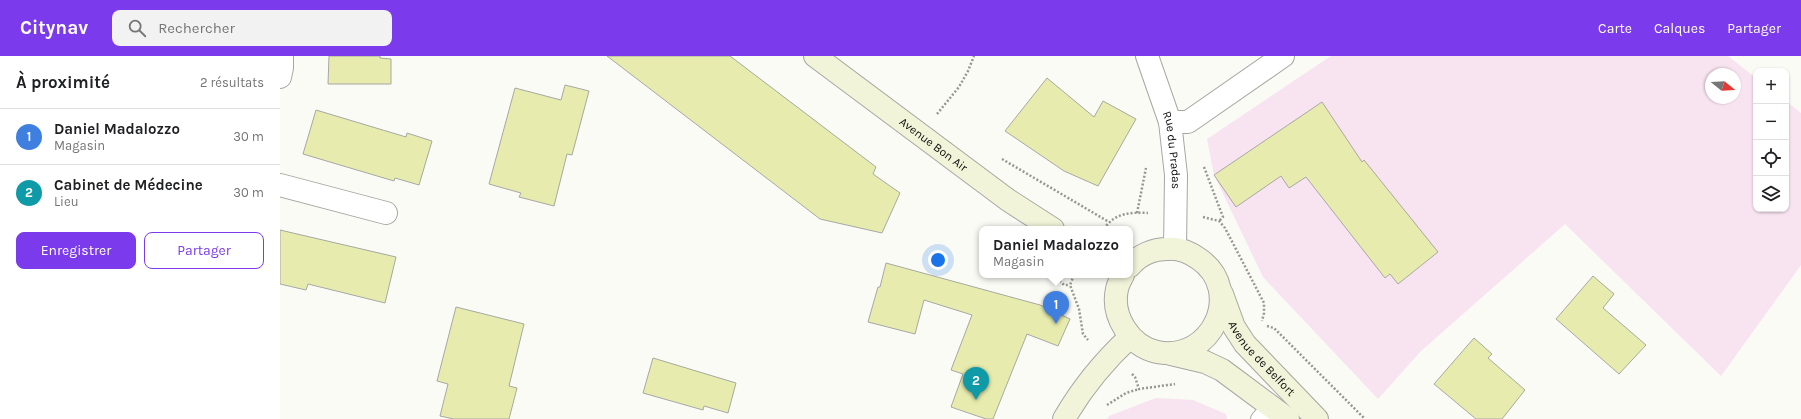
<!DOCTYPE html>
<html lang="fr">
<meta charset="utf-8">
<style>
body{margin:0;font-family:Karla,sans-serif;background:#f2f2f2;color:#202124}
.controls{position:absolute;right:12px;top:12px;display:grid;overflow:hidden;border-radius:8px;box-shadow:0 1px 3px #0004}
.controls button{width:36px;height:36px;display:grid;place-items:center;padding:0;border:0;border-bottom:1px solid #e0e0e0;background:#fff;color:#202124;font:20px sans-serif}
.compass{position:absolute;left:1425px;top:12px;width:36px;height:36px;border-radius:50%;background:#fff;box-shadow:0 1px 3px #0004;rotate:108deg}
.you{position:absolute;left:658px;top:204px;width:14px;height:14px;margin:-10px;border:3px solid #fff;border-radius:50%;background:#1a73e8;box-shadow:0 0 0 6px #1a73e833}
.badge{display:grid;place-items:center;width:26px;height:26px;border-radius:50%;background:#7c3aed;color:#fff;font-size:13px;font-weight:700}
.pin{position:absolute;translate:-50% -33px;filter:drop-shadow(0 1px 2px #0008)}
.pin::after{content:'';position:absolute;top:21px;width:14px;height:12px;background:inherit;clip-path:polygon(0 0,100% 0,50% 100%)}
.popup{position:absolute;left:699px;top:170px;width:154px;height:52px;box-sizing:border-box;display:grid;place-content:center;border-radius:8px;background:#fff;filter:drop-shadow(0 1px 3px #0005);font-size:13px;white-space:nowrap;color:#757577}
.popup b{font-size:15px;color:#202124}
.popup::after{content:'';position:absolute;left:50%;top:100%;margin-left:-8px;border:8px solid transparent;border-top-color:#fff}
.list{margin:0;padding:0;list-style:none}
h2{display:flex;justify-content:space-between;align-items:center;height:52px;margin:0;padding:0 16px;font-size:17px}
h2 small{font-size:13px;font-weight:400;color:#757577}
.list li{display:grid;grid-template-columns:26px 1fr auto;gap:12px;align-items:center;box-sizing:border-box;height:56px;padding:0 16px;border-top:1px solid #e0e0e0}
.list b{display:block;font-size:15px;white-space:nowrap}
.list p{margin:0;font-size:13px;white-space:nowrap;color:#757577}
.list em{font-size:13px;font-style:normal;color:#757577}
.actions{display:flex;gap:8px;padding:12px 16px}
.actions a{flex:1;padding:9px 0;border:1px solid #7c3aed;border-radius:8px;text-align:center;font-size:14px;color:#7c3aed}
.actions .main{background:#7c3aed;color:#fff}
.icon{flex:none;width:22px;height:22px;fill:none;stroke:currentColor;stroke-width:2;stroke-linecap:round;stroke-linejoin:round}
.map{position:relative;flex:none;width:1521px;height:363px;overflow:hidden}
header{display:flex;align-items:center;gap:24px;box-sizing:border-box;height:56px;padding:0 20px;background:#7c3aed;color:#fff}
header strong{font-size:19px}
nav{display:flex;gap:22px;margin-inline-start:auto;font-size:14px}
.search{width:280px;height:36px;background:#f2f2f2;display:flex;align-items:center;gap:10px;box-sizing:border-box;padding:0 14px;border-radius:8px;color:#757577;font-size:15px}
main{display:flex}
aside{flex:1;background:#fff}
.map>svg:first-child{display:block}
.green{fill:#f8e3f0;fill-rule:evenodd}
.building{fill:#e7ecae;stroke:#a7a8a3}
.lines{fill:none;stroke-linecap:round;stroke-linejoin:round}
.lane-casing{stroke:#a6a7a2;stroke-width:18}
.street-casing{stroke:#a6a7a2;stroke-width:24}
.secondary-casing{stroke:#a6a7a2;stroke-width:24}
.path{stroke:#969792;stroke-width:2.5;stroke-dasharray:2 2;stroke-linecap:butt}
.lane{stroke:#fff;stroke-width:16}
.street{stroke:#fff;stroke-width:22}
.secondary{stroke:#f2f4da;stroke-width:22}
.labels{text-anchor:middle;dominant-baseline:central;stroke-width:3;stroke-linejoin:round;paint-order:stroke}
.street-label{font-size:12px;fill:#0c0c0a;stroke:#fff}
</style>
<header>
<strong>Citynav</strong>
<div class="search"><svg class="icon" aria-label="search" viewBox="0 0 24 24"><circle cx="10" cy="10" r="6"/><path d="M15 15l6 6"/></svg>Rechercher</div>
<nav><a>Carte</a><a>Calques</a><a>Partager</a></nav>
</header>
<main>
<aside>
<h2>À proximité<small>2 résultats</small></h2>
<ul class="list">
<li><span class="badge" style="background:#3f7fe0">1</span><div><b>Daniel Madalozzo</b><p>Magasin</p></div><em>30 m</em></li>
<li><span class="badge" style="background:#0f9aa8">2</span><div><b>Cabinet de Médecine</b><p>Lieu</p></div><em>30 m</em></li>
</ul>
<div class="actions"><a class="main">Enregistrer</a><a>Partager</a></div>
</aside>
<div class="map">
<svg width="1521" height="363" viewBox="0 0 1521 363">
<rect width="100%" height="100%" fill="#fafbf5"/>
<path class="green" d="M 1051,0 L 1448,0 L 1476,22 L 1476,153 L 1506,153 L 1506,45 L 1521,57 L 1521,209 L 1441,320 L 1285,168 L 1140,296 L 1098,343 L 983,221 L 934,119 L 927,83 ZM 1431,18 L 1455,18 L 1455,42 L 1431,42 Z
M 876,342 L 913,344 L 946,358 L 947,363 L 827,363 L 829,360 Z"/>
<path class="building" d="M 49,0 L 100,0 L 100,2 L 111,3 L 111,28 L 48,28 Z
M 327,0 L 450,0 L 596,111 L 593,118 L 620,137 L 602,177 L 540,163 Z
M 767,22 L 814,61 L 823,45 L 856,63 L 818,130 L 784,115 L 725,75 Z
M 285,29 L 309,35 L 292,99 L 287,98 L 274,150 L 239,141 L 241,137 L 209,128 L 235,32 L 281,44 Z
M 1042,46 L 1082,106 L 1084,104 L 1158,196 L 1118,228 L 1110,218 L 1105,222 L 1026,121 L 1009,132 L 1001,120 L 956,151 L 934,119 Z
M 36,54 L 126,81 L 127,77 L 152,85 L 139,129 L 115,122 L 114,125 L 23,98 Z
M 0,174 L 116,201 L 105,247 L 28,228 L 26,234 L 0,228 Z
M 606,207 L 760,249 L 790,263 L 778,290 L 747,278 L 713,363 L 706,363 L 671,351 L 683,318 L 671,314 L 692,259 L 644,244 L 635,278 L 588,266 L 598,231 L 600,231 Z
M 1313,220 L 1334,238 L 1323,252 L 1366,289 L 1339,318 L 1276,263 Z
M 176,251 L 244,268 L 229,330 L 237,332 L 229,363 L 174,363 L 160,360 L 168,328 L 157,325 Z
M 1194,282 L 1212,298 L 1208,302 L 1245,334 L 1222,363 L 1196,363 L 1154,328 Z
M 373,302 L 456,327 L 448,357 L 424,350 L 423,354 L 363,337 Z"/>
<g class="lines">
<defs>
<path id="lane" d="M 979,363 L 990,351"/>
<g id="street">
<path id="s1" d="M 867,0 L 890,66 L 896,119 L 895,193"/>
<path d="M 0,21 L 2,12 L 2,0"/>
<path d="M 890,66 L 908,66 L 1003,0"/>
<path d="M 0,129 L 106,157"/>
</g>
<g id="secondary">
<path id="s2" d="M 535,0 L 728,144 L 773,173"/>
<path d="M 843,219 C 841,223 838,228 837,233 C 831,260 850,290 877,296 C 932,307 965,235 919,203 C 909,196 899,192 888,193 C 873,193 859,199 850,210"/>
<path id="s3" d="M 942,238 L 954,271 L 965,288 L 1037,363"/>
<path d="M 891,298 L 925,306 L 942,314 L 1008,363"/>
<path d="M 784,363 C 803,330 823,306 850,281"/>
</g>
</defs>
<use href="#lane" class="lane-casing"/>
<use href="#street" class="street-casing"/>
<use href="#secondary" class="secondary-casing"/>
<path class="path" d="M 657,58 L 679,31 L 688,15 L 694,0
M 722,103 L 829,166
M 924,111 L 943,161 L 939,165
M 857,157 L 866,112
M 923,161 L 939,165 L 945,172 L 984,247 L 984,257 L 982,265
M 824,173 C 834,157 851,156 868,157
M 774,219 L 784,229 L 790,229
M 794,219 L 790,229 L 799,253 L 803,278 L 808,284
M 987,270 L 994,272 L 1085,363
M 852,318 L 855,321 L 859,333 L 895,328
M 827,349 L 846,337 L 859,333"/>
<use href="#lane" class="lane"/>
<use href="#street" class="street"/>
<use href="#secondary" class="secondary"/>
</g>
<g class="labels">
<g class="street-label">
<text stroke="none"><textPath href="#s2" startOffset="148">Avenue Bon Air</textPath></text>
<text stroke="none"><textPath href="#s1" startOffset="98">Rue du Pradas</textPath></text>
<text stroke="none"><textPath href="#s3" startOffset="77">Avenue de Belfort</textPath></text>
</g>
</g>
</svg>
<div class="controls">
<button>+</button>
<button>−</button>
<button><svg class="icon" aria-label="locate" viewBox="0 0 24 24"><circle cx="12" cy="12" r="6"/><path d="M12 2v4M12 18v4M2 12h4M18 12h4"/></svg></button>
<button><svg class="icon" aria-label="layers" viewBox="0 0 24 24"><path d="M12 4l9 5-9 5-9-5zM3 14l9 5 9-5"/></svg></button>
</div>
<svg class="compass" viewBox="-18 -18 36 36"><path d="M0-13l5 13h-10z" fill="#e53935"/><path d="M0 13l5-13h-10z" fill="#757577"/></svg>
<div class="you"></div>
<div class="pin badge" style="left:776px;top:268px;background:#3f7fe0">1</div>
<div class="popup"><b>Daniel Madalozzo</b>Magasin</div>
<div class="pin badge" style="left:696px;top:344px;background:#0f9aa8">2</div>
</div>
</main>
